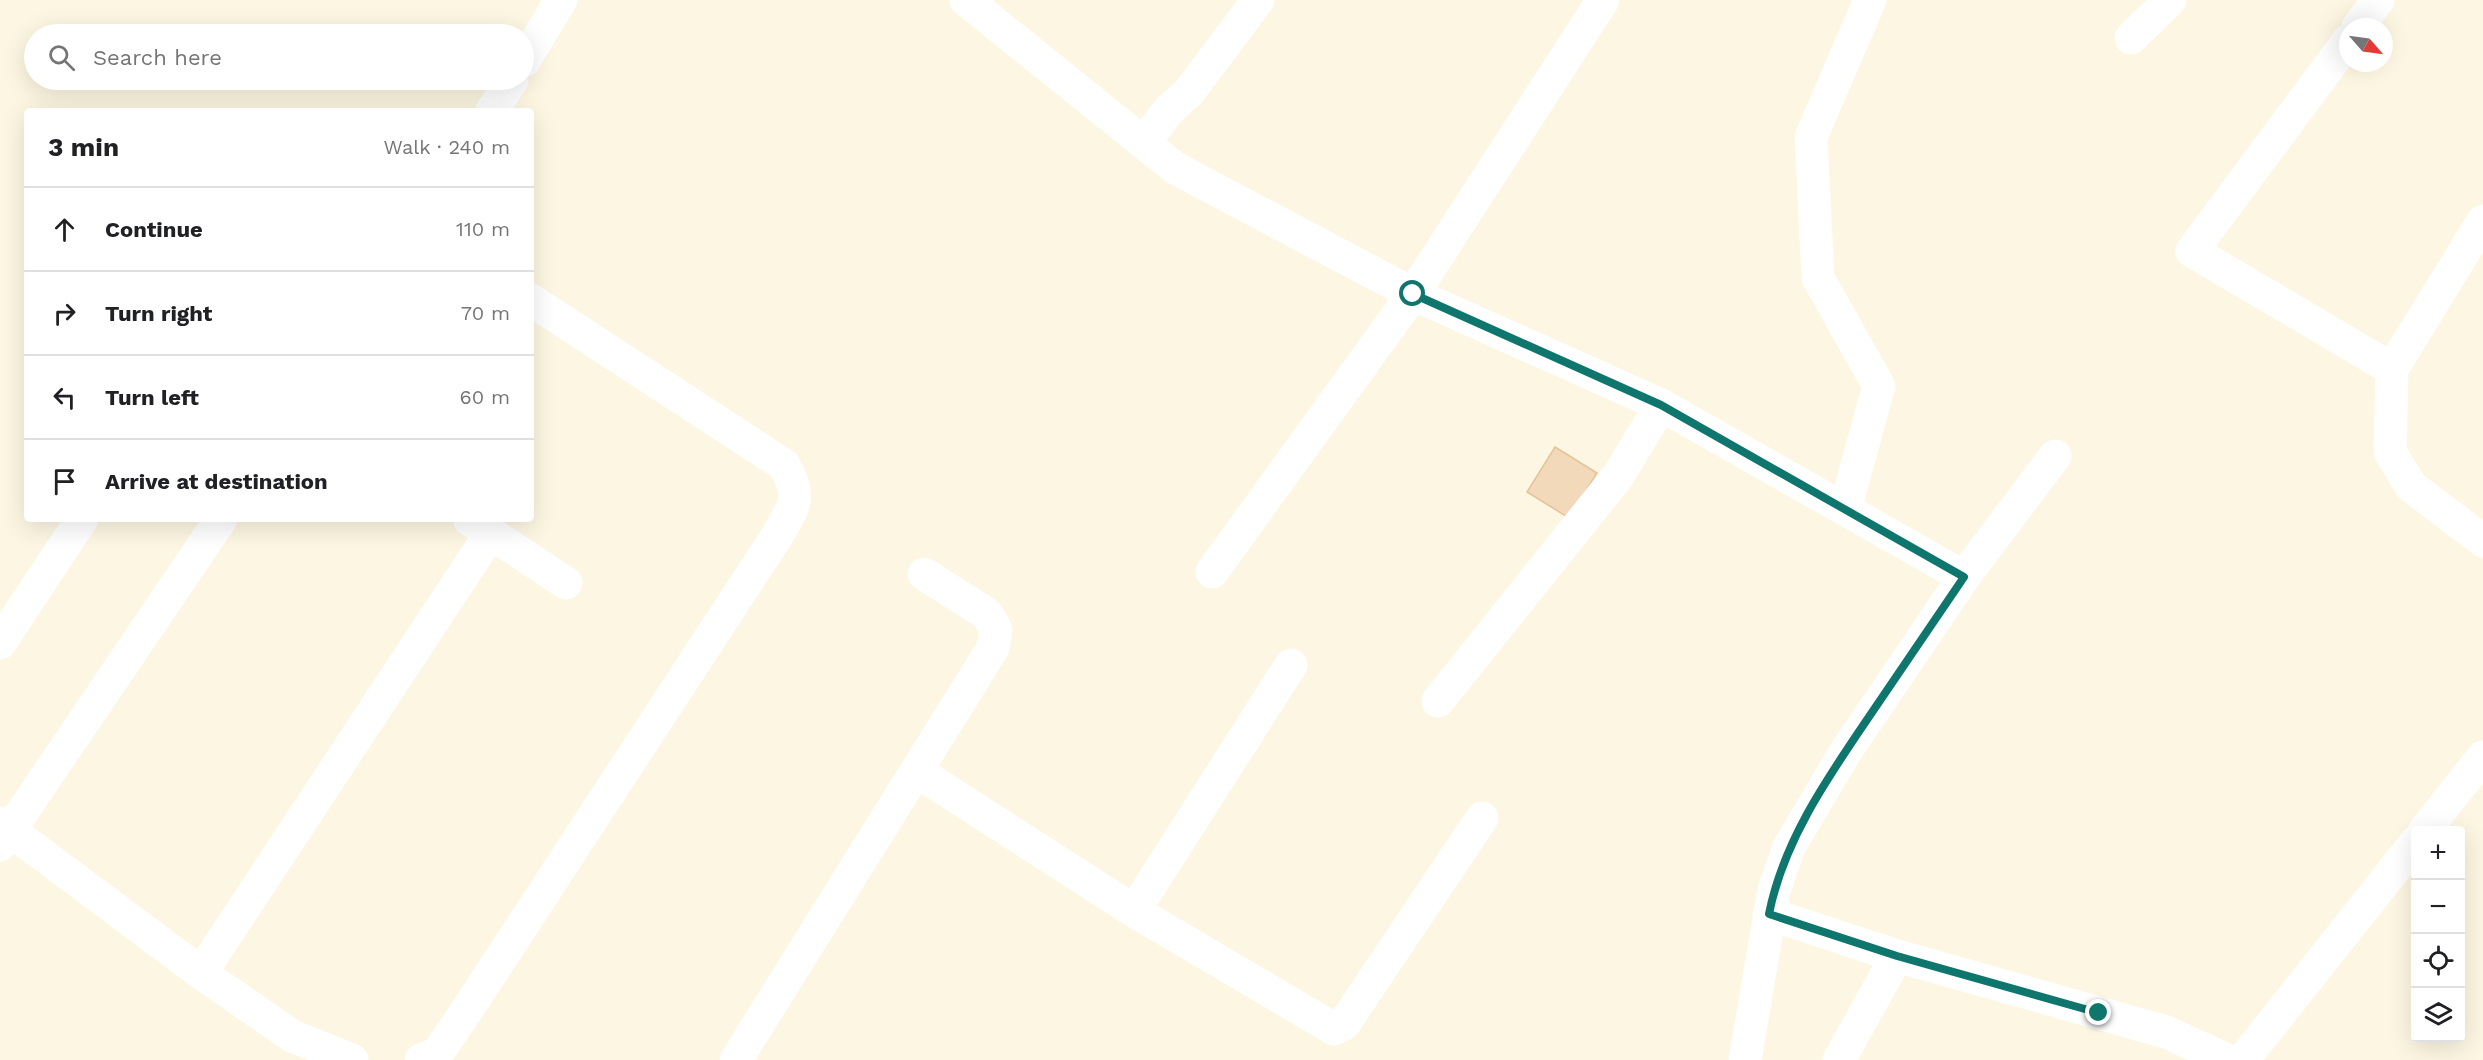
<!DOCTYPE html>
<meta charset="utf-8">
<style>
body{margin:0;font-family:"Work Sans",sans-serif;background:#f6f6f6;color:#202124}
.controls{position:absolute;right:18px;bottom:18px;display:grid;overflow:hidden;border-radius:6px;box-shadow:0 6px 24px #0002}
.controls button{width:54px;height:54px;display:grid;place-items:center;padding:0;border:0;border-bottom:2px solid #e0e0e0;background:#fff;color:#202124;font:30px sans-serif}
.compass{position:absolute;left:2339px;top:18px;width:54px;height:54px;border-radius:50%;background:#fff;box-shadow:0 6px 24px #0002;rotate:118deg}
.stop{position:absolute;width:18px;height:18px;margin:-14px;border:4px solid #0f766e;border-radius:50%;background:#fff}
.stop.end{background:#0f766e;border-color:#fff;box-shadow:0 2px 6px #0008}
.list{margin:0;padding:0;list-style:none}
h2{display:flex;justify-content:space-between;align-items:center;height:78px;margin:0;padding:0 24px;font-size:26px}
h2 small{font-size:20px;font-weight:400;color:#757577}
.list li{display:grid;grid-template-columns:39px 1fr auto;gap:18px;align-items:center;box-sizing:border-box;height:84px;padding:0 24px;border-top:2px solid #e0e0e0}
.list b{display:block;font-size:22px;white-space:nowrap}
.list em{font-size:20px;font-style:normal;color:#757577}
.icon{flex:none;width:33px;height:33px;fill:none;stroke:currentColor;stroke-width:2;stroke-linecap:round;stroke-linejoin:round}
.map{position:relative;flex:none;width:2483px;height:1060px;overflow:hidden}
.search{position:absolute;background:#fff;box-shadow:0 6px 24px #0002;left:24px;top:24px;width:510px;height:66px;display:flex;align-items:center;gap:15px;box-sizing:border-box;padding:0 21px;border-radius:33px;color:#757577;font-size:22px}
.panel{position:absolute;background:#fff;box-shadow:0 6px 24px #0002;left:24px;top:108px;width:510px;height:414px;border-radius:6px}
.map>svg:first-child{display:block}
.building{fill:#f2d9b9;stroke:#e5c399;stroke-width:1.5}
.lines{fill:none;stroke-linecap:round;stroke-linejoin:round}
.street{stroke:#fff;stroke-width:33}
.route{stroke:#0f766e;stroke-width:8}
</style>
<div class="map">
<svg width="2483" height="1060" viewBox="0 0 2483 1060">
<rect width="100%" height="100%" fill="#fcf6e2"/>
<path class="building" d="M 1555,447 L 1597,473 L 1569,518 L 1527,492 Z"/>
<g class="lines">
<path class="street" d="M 966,0 L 1175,168 L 1413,294 L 1603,0
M 2358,27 L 2378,0
M 2131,38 L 2170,0
M 2348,41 L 2192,251 L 2392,369
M 524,61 L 561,0
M 492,111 L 512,80
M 1144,143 L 1169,110 L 1189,92 L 1258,0
M 2483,221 L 2392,369 L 2390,452 L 2411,486 L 2483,541
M 1845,509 L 1879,386 L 1818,278 L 1811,137 L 1870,0
M 469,519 L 566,583
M 1212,572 L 1413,294 L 1661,405 L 1964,577
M 0,643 L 82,519
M 1438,701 L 1618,476 L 1661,405
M 918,772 L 1134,911 L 1334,1029 L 1344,1024 L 1482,818
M 0,823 L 201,973 L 292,1036 L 352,1060
M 2425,830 L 2483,757
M 0,845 L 221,519
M 1134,911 L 1291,665
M 1769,914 L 1897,956 L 2166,1032 L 2227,1060
M 201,973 L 491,533
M 421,1060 L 438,1053 L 467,1010 L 777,536 C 794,506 803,498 784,465 L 531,300
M 736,1060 L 993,648 L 996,630 L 987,614 L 924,574
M 1745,1060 L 1774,890 L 1789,847 L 1846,751 L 1964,577 L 2055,456
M 1839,1060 L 1897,956
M 2243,1060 L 2416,842"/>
</g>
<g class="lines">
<path class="route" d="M 1413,294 L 1661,405 L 1964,577 C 1935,620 1906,663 1877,705 C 1833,770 1784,837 1769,914 L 1897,956 L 2099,1013"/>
</g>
</svg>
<div class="controls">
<button>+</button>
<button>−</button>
<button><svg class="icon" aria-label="locate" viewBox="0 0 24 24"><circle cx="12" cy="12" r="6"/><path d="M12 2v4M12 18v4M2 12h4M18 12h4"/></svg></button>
<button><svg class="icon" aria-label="layers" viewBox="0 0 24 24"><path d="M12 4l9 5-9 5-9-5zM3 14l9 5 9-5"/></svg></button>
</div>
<svg class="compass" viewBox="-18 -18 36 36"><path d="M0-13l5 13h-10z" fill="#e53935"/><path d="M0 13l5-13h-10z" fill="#757577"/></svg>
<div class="stop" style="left:1413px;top:294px"></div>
<div class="stop end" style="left:2099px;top:1013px"></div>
<div class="search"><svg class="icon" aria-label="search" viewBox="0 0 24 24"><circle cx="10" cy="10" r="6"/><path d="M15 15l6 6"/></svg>Search here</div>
<section class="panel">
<h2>3 min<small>Walk · 240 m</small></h2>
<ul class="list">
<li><svg class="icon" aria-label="ahead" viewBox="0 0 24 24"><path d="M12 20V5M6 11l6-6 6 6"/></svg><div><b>Continue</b></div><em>110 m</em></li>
<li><svg class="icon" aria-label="right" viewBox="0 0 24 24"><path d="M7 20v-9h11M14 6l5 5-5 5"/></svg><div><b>Turn right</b></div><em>70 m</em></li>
<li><svg class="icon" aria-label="left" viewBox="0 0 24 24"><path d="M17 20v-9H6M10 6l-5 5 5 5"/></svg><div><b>Turn left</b></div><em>60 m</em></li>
<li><svg class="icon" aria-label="arrive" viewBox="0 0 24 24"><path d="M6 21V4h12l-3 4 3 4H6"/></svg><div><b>Arrive at destination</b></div></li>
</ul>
</section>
</div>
